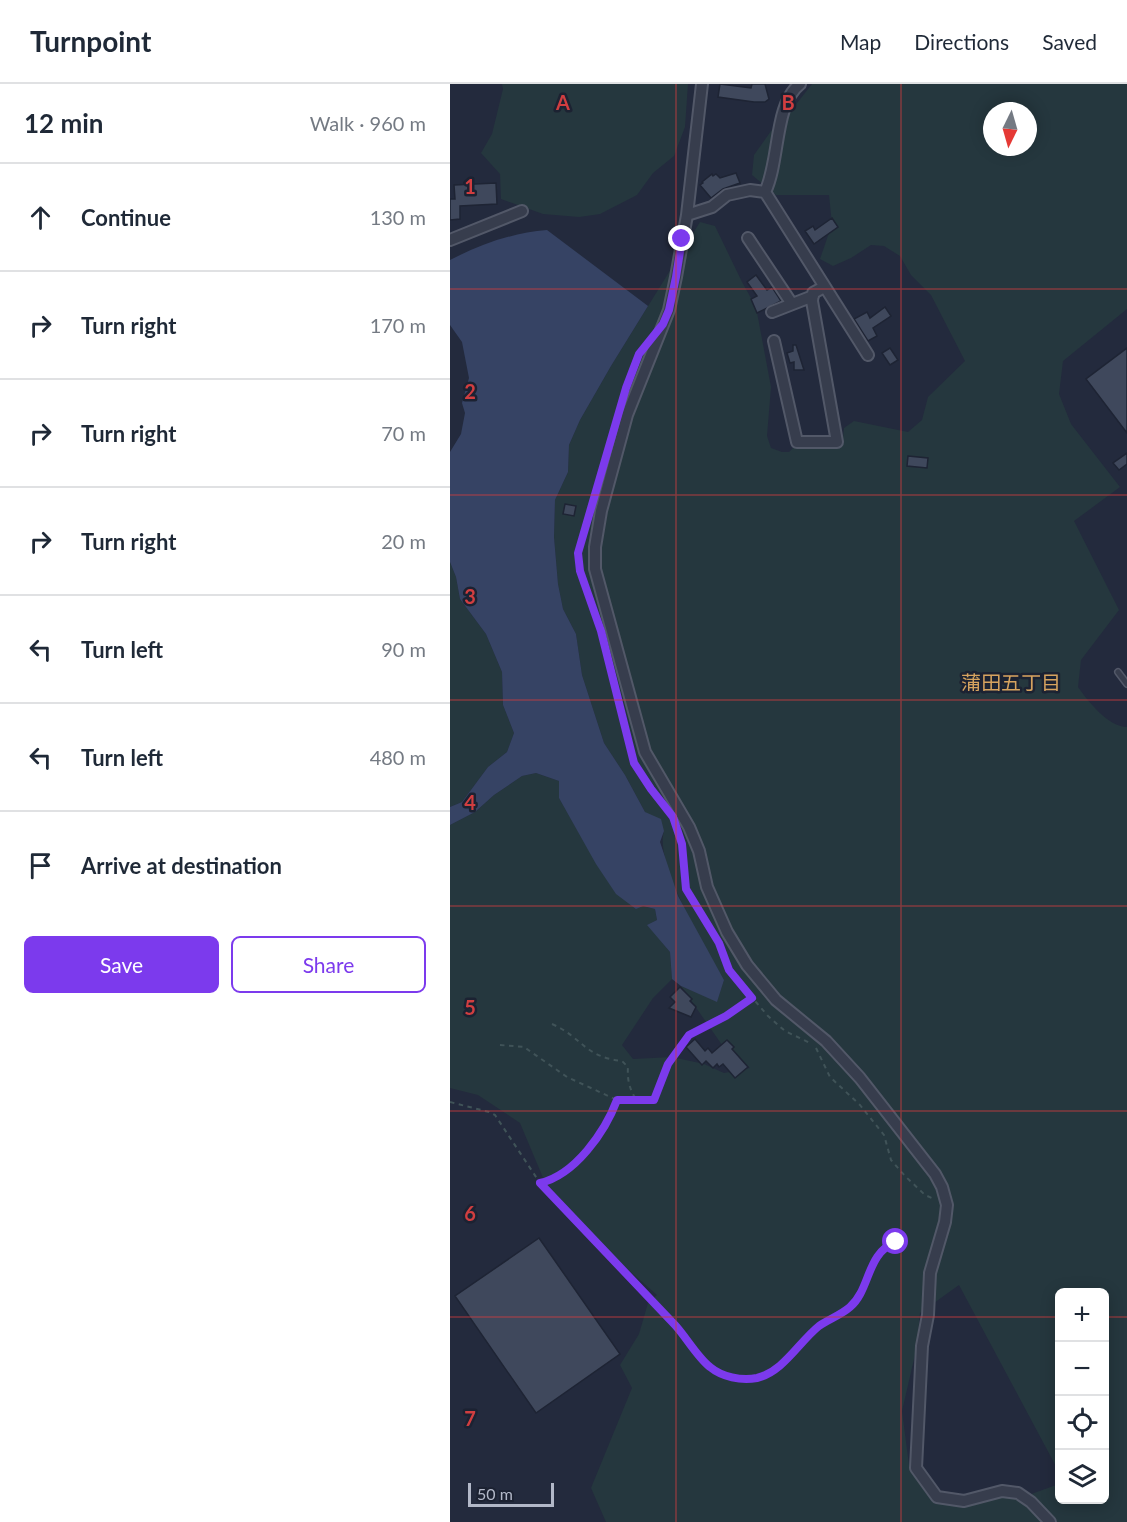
<!DOCTYPE html>
<meta charset="utf-8">
<style>
body{margin:0;font-family:Lato,"Noto Sans JP",sans-serif;background:#f6f6f7;color:#1f2937}
.controls{position:absolute;right:18px;bottom:18px;display:grid;overflow:hidden;border-radius:9px;box-shadow:0 3px 15px #0003}
.controls button{width:54px;height:54px;display:grid;place-items:center;padding:0;border:0;border-bottom:2px solid #e0e1e3;background:#fff;color:#1f2937;font:30px sans-serif}
.compass{position:absolute;left:533px;top:18px;width:54px;height:54px;border-radius:50%;background:#fff;box-shadow:0 3px 15px #0003;rotate:185deg}
.scale{position:absolute;left:18px;bottom:15px;width:86px;box-sizing:border-box;padding-left:6px;border:3px solid #b2b8c8;border-top:0;font-size:16px;line-height:21px;white-space:nowrap;color:#b2b8c8;-webkit-text-stroke:4px #1c2232;paint-order:stroke}
.stop{position:absolute;width:18px;height:18px;margin:-14px;border:4px solid #7c3aed;border-radius:50%;background:#fff}
.stop.end{background:#7c3aed;border-color:#fff;box-shadow:0 2px 6px #0008}
.list{margin:0;padding:0;list-style:none}
h2{display:flex;justify-content:space-between;align-items:center;height:78px;margin:0;padding:0 24px;font-size:26px}
h2 small{font-size:20px;font-weight:400;color:#747a83}
.list li{display:grid;grid-template-columns:39px 1fr auto;gap:18px;align-items:center;box-sizing:border-box;height:108px;padding:0 24px;border-top:2px solid #e0e1e3}
.list b{display:block;font-size:22px;white-space:nowrap}
.list em{font-size:20px;font-style:normal;color:#747a83}
.actions{display:flex;gap:12px;padding:18px 24px}
.actions a{flex:1;padding:14px 0;border:2px solid #7c3aed;border-radius:9px;text-align:center;font-size:21px;color:#7c3aed}
.actions .main{background:#7c3aed;color:#fff}
.icon{flex:none;width:33px;height:33px;fill:none;stroke:currentColor;stroke-width:2;stroke-linecap:round;stroke-linejoin:round}
.map{position:relative;flex:none;width:677px;height:1438px;overflow:hidden}
header{display:flex;align-items:center;gap:36px;box-sizing:border-box;height:84px;padding:0 30px;background:#fff;border-bottom:2px solid #e0e1e3}
header strong{font-size:28px}
nav{display:flex;gap:33px;margin-inline-start:auto;font-size:21px}
main{display:flex}
aside{flex:1;background:#fff}
.map>svg:first-child{display:block}
.green{fill:#25373e;fill-rule:evenodd}
.water{fill:#364364}
.building{fill:#3f485c;stroke:#1e2434;stroke-width:1.5}
.lines{fill:none;stroke-linecap:round;stroke-linejoin:round}
.service-casing{stroke:#525868;stroke-width:8}
.minor-casing{stroke:#525868;stroke-width:14}
.path{stroke:#405358;stroke-width:2;stroke-dasharray:4.5 4.5;stroke-linecap:butt}
.service{stroke:#373d4d;stroke-width:5}
.minor{stroke:#373d4d;stroke-width:10}
.route{stroke:#7c3aed;stroke-width:8}
.grid{fill:none;stroke:#d13e40;stroke-width:1.5;stroke-opacity:0.55}
.labels{text-anchor:middle;dominant-baseline:central;stroke-width:5;stroke-linejoin:round;paint-order:stroke}
.neighbourhood-label{font-size:20px;fill:#d6a35f;stroke:#1c2232}
.grid-label{font-size:20px;text-anchor:middle;font-weight:bold;fill:#d13e40;stroke:#1c2232;stroke-width:5;stroke-linejoin:round;paint-order:stroke}
</style>
<header>
<strong>Turnpoint</strong>
<nav><a>Map</a><a>Directions</a><a>Saved</a></nav>
</header>
<main>
<aside>
<h2>12 min<small>Walk · 960 m</small></h2>
<ul class="list">
<li><svg class="icon" aria-label="ahead" viewBox="0 0 24 24"><path d="M12 20V5M6 11l6-6 6 6"/></svg><div><b>Continue</b></div><em>130 m</em></li>
<li><svg class="icon" aria-label="right" viewBox="0 0 24 24"><path d="M7 20v-9h11M14 6l5 5-5 5"/></svg><div><b>Turn right</b></div><em>170 m</em></li>
<li><svg class="icon" aria-label="right" viewBox="0 0 24 24"><path d="M7 20v-9h11M14 6l5 5-5 5"/></svg><div><b>Turn right</b></div><em>70 m</em></li>
<li><svg class="icon" aria-label="right" viewBox="0 0 24 24"><path d="M7 20v-9h11M14 6l5 5-5 5"/></svg><div><b>Turn right</b></div><em>20 m</em></li>
<li><svg class="icon" aria-label="left" viewBox="0 0 24 24"><path d="M17 20v-9H6M10 6l-5 5 5 5"/></svg><div><b>Turn left</b></div><em>90 m</em></li>
<li><svg class="icon" aria-label="left" viewBox="0 0 24 24"><path d="M17 20v-9H6M10 6l-5 5 5 5"/></svg><div><b>Turn left</b></div><em>480 m</em></li>
<li><svg class="icon" aria-label="arrive" viewBox="0 0 24 24"><path d="M6 21V4h12l-3 4 3 4H6"/></svg><div><b>Arrive at destination</b></div></li>
</ul>
<div class="actions"><a class="main">Save</a><a>Share</a></div>
</aside>
<div class="map">
<svg width="677" height="1438" viewBox="0 0 677 1438">
<rect width="100%" height="100%" fill="#232a3d"/>
<path class="green" d="M 52,0 L 238,0 L 235,43 L 224,72 L 203,89 L 187,111 L 150,130 L 129,133 L 93,130 L 51,115 L 50,90 L 31,69 L 42,50 L 53,5 Z
M 362,0 L 677,0 L 677,225 L 613,277 L 609,310 L 621,340 L 670,403 L 624,437 L 669,526 L 631,576 L 628,603 C 638,617 658,643 677,643 L 677,1438 L 156,1438 L 141,1404 L 182,1304 L 170,1281 L 189,1250 L 198,1219 L 207,1211 L 166,1175 L 99,1108 L 70,1039 L 28,1011 L 0,1004 L 0,741 L 25,728 L 44,711 L 72,692 L 86,689 L 109,697 L 109,714 L 132,754 L 193,822 L 205,825 L 207,836 L 198,841 L 220,868 L 222,895 L 203,914 L 172,961 L 183,975 L 222,973 L 254,980 L 274,989 L 300,984 L 279,971 L 231,902 L 267,917 L 274,896 C 256,864 204,781 214,747 L 195,728 L 175,691 L 154,659 L 132,591 L 126,550 L 113,525 L 108,500 L 104,453 L 105,416 L 118,388 L 119,361 L 130,336 L 161,282 L 250,138 L 265,142 L 292,198 L 306,223 L 321,303 L 317,352 L 321,364 L 332,368 L 339,368 L 344,363 L 392,363 L 394,344 L 404,337 L 458,348 L 472,336 L 478,313 L 515,277 L 481,211 L 461,191 L 450,172 L 434,162 L 421,161 L 401,174 L 383,182 L 370,175 L 382,140 L 379,111 L 326,111 L 302,91 L 304,71 L 321,47 L 340,28 ZM 542,27 L 578,27 L 578,63 L 542,63 ZM 509,1201 L 609,1388 L 610,1208 L 654,1208 L 654,1416 L 610,1416 L 609,1400 L 573,1413 L 488,1413 L 476,1406 L 459,1381 L 452,1327 L 467,1262 L 470,1229 Z
M 0,478 L 6,493 L 10,515 L 36,550 L 52,588 L 53,621 L 64,649 L 57,668 L 38,683 L 12,718 L 0,723 Z"/>
<path class="water" d="M 97,146 L 198,222 L 161,282 L 130,336 L 119,361 L 118,388 L 105,416 L 104,453 L 108,500 L 113,525 L 126,550 L 132,591 L 154,659 L 175,691 L 195,728 L 211,735 L 214,747 L 210,758 L 228,812 L 274,896 L 267,918 L 231,902 L 222,895 L 220,868 L 197,841 L 207,836 L 205,825 L 193,822 L 186,825 L 166,810 L 146,780 L 109,714 L 109,697 L 86,689 L 72,692 L 44,711 L 25,728 L 0,741 L 0,723 L 12,718 L 38,683 L 57,668 L 64,649 L 53,621 L 52,588 L 36,550 L 10,515 L 6,493 L 0,478 L 0,368 L 11,350 L 15,329 L 12,319 L 19,294 L 12,258 L 0,241 L 0,176 C 31,160 62,149 97,146 Z"/>
<path class="building" d="M 270,0 L 301,4 L 302,0 L 315,0 L 319,15 L 315,18 L 304,18 L 268,13 Z
M 286,89 L 290,99 L 273,105 L 261,114 L 250,101 L 253,99 L 252,98 L 262,90 L 263,92 L 266,90 L 270,94 Z
M 46,99 L 47,120 L 10,122 L 10,135 L 0,136 L 0,115 L 5,115 L 4,101 Z
M 382,134 L 388,143 L 364,160 L 355,147 L 363,142 L 365,146 Z
M 306,191 L 317,206 L 322,203 L 331,217 L 307,229 L 301,215 L 307,212 L 297,198 Z
M 435,223 L 441,232 L 423,244 L 427,252 L 418,257 L 404,235 L 417,228 L 420,234 Z
M 343,261 L 346,261 L 354,286 L 344,286 L 344,278 L 340,279 L 337,269 L 343,267 Z
M 440,264 L 448,276 L 440,281 L 432,269 Z
M 677,264 L 677,349 L 636,295 Z
M 677,369 L 677,380 L 669,386 L 663,379 Z
M 458,372 L 478,374 L 477,384 L 457,382 Z
M 115,420 L 126,422 L 124,432 L 113,430 Z
M 230,903 L 242,915 L 240,917 L 246,923 L 241,933 L 219,924 L 225,918 L 220,913 Z
M 245,955 L 255,967 L 258,964 L 262,969 L 277,956 L 284,963 L 282,965 L 298,983 L 285,994 L 273,980 L 269,983 L 267,980 L 263,984 L 256,977 L 252,981 L 236,963 Z
M 89,1154 L 170,1270 L 86,1329 L 5,1212 Z"/>
<g class="lines">
<defs>
<path id="service" d="M 668,588 L 677,600"/>
<path id="minor" d="M 252,0 L 237,131 L 226,193 L 219,226 L 177,331 L 151,427 L 145,463 L 145,485 L 195,668 L 239,743 L 249,767 L 257,803 L 277,848 L 297,881 L 326,916 L 376,957 L 410,994 L 485,1090 L 492,1103 L 497,1121 L 495,1138 L 480,1189 L 478,1231 L 472,1262 L 466,1384 L 487,1413 L 514,1417 L 552,1407 L 568,1409 L 581,1418 L 600,1438
M 315,108 C 330,77 324,20 350,0
M 237,131 L 262,123 L 277,111 L 300,106 L 315,108 L 418,271
M 298,154 L 342,220
M 0,156 L 72,127
M 322,228 L 363,212
M 324,257 L 347,358 L 387,358 L 362,217 L 363,209 L 374,203"/>
</defs>
<use href="#service" class="service-casing"/>
<use href="#minor" class="minor-casing"/>
<path class="path" d="M 139,425 L 128,469 L 130,487 L 145,532
M 161,589 L 184,679 L 208,714
M 229,750 L 232,760 L 236,805 L 269,859 L 279,887 L 318,932 L 335,947 L 360,959
M 102,940 C 132,953 134,973 172,977 L 178,983 C 177,997 180,1006 187,1017
M 50,961 L 74,963 L 117,993 L 167,1016 L 191,1017 L 204,1016 L 218,980 L 239,951 L 276,932 L 302,914
M 366,964 L 380,993 L 410,1021 L 434,1051 L 441,1076 L 455,1092 L 475,1111 L 484,1115
M 0,1018 L 39,1028 L 45,1031 L 90,1099 L 235,1251 L 259,1283 L 276,1291 L 292,1296 L 308,1294 L 323,1287 L 369,1242 L 398,1224 L 406,1217 L 419,1187 L 430,1169 L 438,1161 L 446,1158
M 90,1099 C 125,1091 155,1049 167,1016"/>
<use href="#service" class="service"/>
<use href="#minor" class="minor"/>
</g>
<g class="lines">
<path class="route" d="M 232,155 L 226,193 L 219,226 L 213,240 L 189,270 L 176,304 L 128,469 L 130,487 L 151,547 L 184,679 L 201,705 L 223,733 L 232,760 L 236,805 L 269,859 L 279,886 L 302,914 L 276,932 L 239,951 L 218,980 L 204,1016 L 167,1016 C 155,1048 125,1091 90,1099 C 135,1146 180,1194 225,1241 C 236,1253 248,1274 260,1283 C 272,1293 291,1297 307,1294 C 333,1288 349,1258 369,1242 C 379,1235 391,1231 400,1223 C 421,1205 416,1169 446,1158"/>
</g>
<path class="grid" d="M 226,0 L 226,1438M 451,0 L 451,1438M 0,205 L 677,205M 0,411 L 677,411M 0,616 L 677,616M 0,822 L 677,822M 0,1027 L 677,1027M 0,1233 L 610,1233M 654,1233 L 677,1233"/>
<g class="labels">
<g class="neighbourhood-label">
<text x="561" y="598">蒲田五丁目</text>
</g>
</g>
<g class="grid-label">
<text x="113" y="26">A</text>
<text x="338" y="26">B</text>
<text x="20" y="110">1</text>
<text x="20" y="315">2</text>
<text x="20" y="520">3</text>
<text x="20" y="726">4</text>
<text x="20" y="931">5</text>
<text x="20" y="1137">6</text>
<text x="20" y="1342">7</text>
</g>
</svg>
<div class="controls">
<button>+</button>
<button>−</button>
<button><svg class="icon" aria-label="locate" viewBox="0 0 24 24"><circle cx="12" cy="12" r="6"/><path d="M12 2v4M12 18v4M2 12h4M18 12h4"/></svg></button>
<button><svg class="icon" aria-label="layers" viewBox="0 0 24 24"><path d="M12 4l9 5-9 5-9-5zM3 14l9 5 9-5"/></svg></button>
</div>
<svg class="compass" viewBox="-18 -18 36 36"><path d="M0-13l5 13h-10z" fill="#e53935"/><path d="M0 13l5-13h-10z" fill="#747a83"/></svg>
<div class="scale">50 m</div>
<div class="stop" style="left:446px;top:1158px"></div>
<div class="stop end" style="left:232px;top:155px"></div>
</div>
</main>
